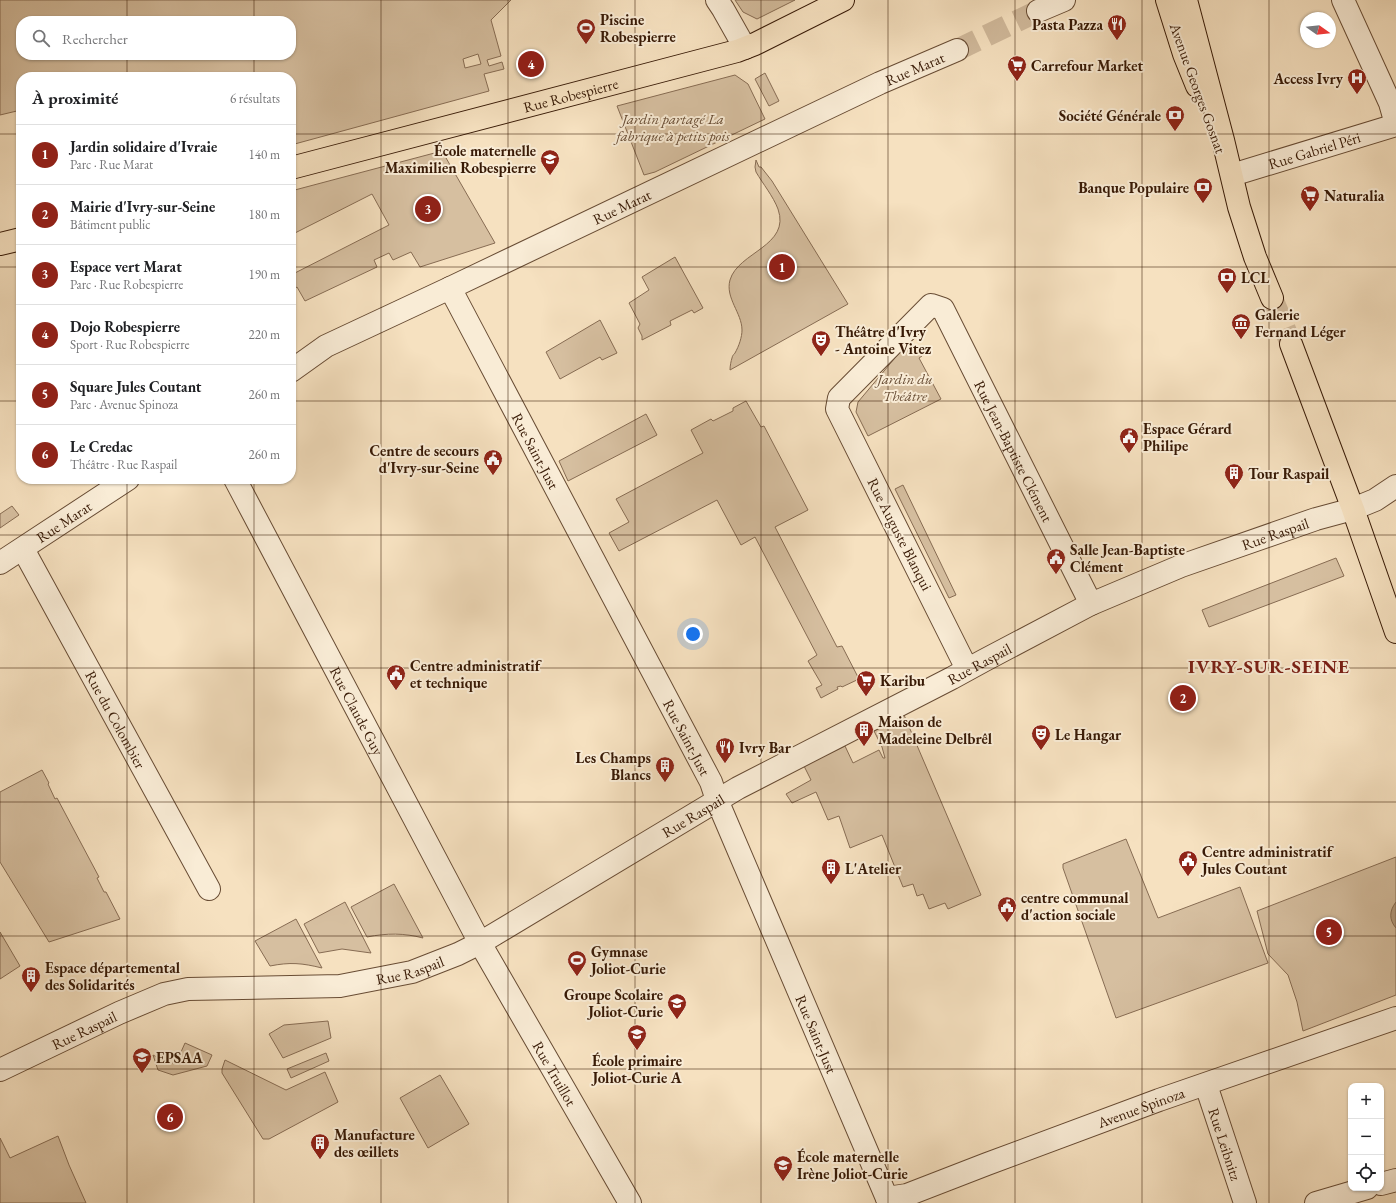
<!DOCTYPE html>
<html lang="fr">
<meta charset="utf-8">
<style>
body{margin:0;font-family:"EB Garamond",serif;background:#f2f2f2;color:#202124}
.controls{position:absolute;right:12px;bottom:12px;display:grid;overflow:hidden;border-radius:8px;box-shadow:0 1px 3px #0004}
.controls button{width:36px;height:36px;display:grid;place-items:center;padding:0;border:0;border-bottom:1px solid #e0e0e0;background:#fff;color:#202124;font:20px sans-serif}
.compass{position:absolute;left:1300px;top:12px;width:36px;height:36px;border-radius:50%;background:#fff;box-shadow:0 1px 3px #0004;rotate:105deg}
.you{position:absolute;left:693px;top:634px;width:14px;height:14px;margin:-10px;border:3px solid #fff;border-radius:50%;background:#1a73e8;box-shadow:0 0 0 6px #1a73e833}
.badge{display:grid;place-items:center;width:26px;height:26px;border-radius:50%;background:#8f2418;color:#fff;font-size:13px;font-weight:700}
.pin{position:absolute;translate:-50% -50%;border:2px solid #fff;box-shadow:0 1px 4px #0006}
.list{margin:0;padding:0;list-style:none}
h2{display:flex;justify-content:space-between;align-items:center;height:52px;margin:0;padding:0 16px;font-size:17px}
h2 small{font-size:13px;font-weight:400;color:#757577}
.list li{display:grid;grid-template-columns:26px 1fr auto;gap:12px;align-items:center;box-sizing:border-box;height:60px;padding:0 16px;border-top:1px solid #e0e0e0}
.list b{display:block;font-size:15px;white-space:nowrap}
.list p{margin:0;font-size:13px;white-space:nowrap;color:#757577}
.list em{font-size:13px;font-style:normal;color:#757577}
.icon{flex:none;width:22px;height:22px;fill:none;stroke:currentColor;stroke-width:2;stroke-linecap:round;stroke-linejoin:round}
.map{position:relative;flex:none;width:1396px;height:1203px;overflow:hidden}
.search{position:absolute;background:#fff;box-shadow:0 1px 3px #0004;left:16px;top:16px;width:280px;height:44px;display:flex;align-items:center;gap:10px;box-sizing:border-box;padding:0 14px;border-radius:16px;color:#757577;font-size:15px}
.panel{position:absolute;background:#fff;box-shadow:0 1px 3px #0004;left:16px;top:72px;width:280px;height:412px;border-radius:16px}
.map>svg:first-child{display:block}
.green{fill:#d6bfa0;stroke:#876c53;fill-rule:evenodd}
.water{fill:#b59d81;stroke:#836950}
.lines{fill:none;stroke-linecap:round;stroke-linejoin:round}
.minor-tunnel{stroke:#d0b99b;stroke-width:22;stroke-dasharray:22 11;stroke-linecap:butt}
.major-tunnel{stroke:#d0b99b;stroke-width:22;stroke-dasharray:22 11;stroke-linecap:butt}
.minor-casing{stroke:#684c34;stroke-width:24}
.major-casing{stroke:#381a06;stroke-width:24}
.minor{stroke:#f9ecd6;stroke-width:22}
.major{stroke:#f6e1c0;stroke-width:22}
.grid{fill:none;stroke:#381a06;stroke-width:1;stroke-opacity:0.55}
.labels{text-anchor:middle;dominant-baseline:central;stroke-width:4;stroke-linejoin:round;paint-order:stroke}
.poi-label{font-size:15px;font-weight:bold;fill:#381a06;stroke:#f9ecd6;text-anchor:start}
.street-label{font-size:15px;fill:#381a06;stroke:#f9ecd6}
.park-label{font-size:15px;font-style:italic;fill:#674c34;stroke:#f9ecd6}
.district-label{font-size:19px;font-weight:bold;letter-spacing:1px;fill:#7a1f14;stroke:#f9ecd6}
</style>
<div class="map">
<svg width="1396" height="1203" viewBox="0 0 1396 1203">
<rect width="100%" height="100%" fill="#f6e1c0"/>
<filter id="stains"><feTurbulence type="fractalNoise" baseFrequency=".005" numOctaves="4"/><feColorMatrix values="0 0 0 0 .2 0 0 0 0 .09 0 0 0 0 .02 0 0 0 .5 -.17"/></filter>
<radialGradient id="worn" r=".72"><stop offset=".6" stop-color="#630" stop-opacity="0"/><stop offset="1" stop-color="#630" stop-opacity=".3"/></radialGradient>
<path class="green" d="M 0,0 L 511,0 L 491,20 L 501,56 L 487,60 L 489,66 L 502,62 L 504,69 L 484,74 L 489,91 L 291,145 L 291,77 L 121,77 L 121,75 L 114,77 L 21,77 L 21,110 L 0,115 ZM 21,21 L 291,21 L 291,55 L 21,55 ZM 478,54 L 481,64 L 465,68 L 463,59 Z
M 735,0 L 795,0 L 757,19 L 743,12 Z
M 765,73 L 779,101 L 769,106 L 755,79 Z
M 735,75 L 748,84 L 765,119 L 655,172 L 644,175 L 617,106 Z
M 442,151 L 495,243 L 420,267 L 411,252 L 393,260 L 389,253 L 374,260 L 377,267 L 305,301 L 297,287 L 291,291 L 291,275 L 389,225 L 372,194 L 291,235 L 291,191 Z
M 756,160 L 759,167 L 761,167 L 772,181 L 848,304 L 730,370 C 730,366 731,361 732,358 C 733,354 733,356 735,353 C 739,346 742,337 742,330 C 742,313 725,298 730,280 C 738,252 791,246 778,209 C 773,196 763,184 756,172 L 755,167 Z
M 675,257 L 703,308 L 694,313 L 692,310 L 670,321 L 671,325 L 642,340 L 642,336 L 638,328 L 640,324 L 629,303 L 649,290 L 642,277 Z
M 600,320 L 617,353 L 602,360 L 600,357 L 560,379 L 546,352 Z
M 905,346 L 911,354 L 919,352 L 922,356 L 919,358 L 941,399 L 868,436 L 856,412 L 858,402 Z
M 746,401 L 761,427 L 764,426 L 808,510 L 775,527 L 837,647 L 842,646 L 859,679 L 842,687 L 841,686 L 837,687 L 838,689 L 821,698 L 816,688 L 822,685 L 808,661 L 817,655 L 755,537 L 741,545 L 717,500 L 619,551 L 609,533 L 629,522 L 616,499 L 703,453 L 691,430 L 711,419 L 713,421 L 733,411 L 733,408 Z
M 646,414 L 657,435 L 568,481 L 559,461 Z
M 903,485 L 956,595 L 949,598 L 895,489 Z
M 12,506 L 19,515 L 0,528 L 0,514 Z
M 1336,558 L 1344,576 L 1209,627 L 1202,610 Z
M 904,715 L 981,895 L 948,909 L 945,903 L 929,909 L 923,894 L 917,896 L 913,884 L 903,887 L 882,835 L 850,848 L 839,816 L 828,820 L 816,792 L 792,803 L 786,794 L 811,780 L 804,766 L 845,746 L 853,763 L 879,750 L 883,758 L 885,758 L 882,747 L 874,731 Z
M 42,770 L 49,783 L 48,784 L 55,799 L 57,798 L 99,877 L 97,878 L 104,892 L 106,892 L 120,919 L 49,942 L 0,862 L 0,792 Z
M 1126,839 L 1158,918 L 1240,887 L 1268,963 L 1116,1018 L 1063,868 L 1063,864 Z
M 1396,857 L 1396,995 L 1303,1031 L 1297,1002 L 1288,975 L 1268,954 L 1257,911 Z
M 394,884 L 423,938 C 404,933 387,933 367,937 L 351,907 Z
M 345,902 L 371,953 L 342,949 L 319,953 L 304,924 Z
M 296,919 L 322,968 C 302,963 290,962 270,966 L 255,941 Z
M 0,932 L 20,966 L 0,979 Z
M 328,1021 L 331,1038 L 283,1058 L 269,1034 L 284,1025 Z
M 185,1043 L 212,1055 L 207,1066 L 173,1075 L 158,1070 L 153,1055 L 170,1064 L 177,1061 Z
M 326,1053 L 329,1061 L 291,1078 L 287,1069 Z
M 225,1060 L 286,1090 L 325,1072 L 338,1102 L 269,1139 L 263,1139 L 222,1073 L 222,1069 Z
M 440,1075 L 469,1124 L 428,1148 L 400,1098 Z
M 58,1136 L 69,1165 L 86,1203 L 0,1203 L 0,1138 L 10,1158 Z"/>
<path class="water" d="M 1396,902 L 1396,928 C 1389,920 1389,911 1396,902 Z"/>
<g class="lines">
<path class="minor-tunnel" d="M 957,50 L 1038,11"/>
<path class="major-tunnel" d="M 1272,298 L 1291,344"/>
<defs>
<g id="minor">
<path d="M 717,0 L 723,9 L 745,48"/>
<path d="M 1343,0 L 1390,103 L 1396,124"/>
<path d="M 1038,11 L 1064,0"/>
<path id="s1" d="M 1232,175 L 1396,125"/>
<path id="s2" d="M 450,288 L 711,782 L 717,800 L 889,1203"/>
<path id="s3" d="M 291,371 L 326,346 L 450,288 L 880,83 L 957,50"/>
<path id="s4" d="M 235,479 L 480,943 L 630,1203"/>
<path id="s5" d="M 23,549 L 209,889"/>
<path id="s6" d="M 0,563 L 128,479"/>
<path id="s7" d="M 967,669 L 837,409 L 839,398 L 931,305 L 943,309 L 1091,604"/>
<path id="s8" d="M 0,1070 L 119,1013 L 164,994 L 188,989 L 340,986 L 412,972 L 458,954 L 480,943 L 738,788 L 952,678 L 983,661 L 1091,604 L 1181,566 L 1316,519 L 1353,509 L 1375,500 L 1396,486"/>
<path id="s9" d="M 1206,1085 L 1245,1203"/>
<path d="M 1381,1184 L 1396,1180"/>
<path id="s10" d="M 887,1198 L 907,1195 L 987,1164 L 1159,1100 L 1396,1018"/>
<path d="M 1316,1203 L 1367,1188"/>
</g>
<g id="major">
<path d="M 1167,0 L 1184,54 L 1197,86"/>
<path d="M 1186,0 L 1223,140 L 1239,207 L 1255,257 L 1272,298"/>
<path id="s11" d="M 291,168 L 737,51 L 755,44 L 843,0"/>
<path d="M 0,244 L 21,239"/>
<path d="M 1291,344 L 1353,509 L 1396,632"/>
</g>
</defs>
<use href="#minor" class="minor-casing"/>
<use href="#major" class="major-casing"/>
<use href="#minor" class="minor"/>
<use href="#major" class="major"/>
</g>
<path class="grid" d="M 127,0 L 127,21M 254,0 L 254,21M 381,0 L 381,1203M 508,0 L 508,1203M 635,0 L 635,1203M 761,0 L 761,1203M 888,0 L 888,1203M 1015,0 L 1015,1203M 1142,0 L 1142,1203M 1269,0 L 1269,1203M 127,55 L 127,77M 254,55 L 254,77M 0,134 L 21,134M 291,134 L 1396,134M 0,267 L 21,267M 291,267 L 1396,267M 0,401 L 21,401M 291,401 L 1396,401M 127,479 L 127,1203M 254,479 L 254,1203M 0,535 L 1396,535M 0,668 L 1396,668M 0,802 L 1396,802M 0,936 L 1396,936M 0,1069 L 1396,1069"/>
<defs>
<symbol id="restaurant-pin" viewBox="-11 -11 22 30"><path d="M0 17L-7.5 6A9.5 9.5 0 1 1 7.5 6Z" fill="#8f2418" stroke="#f9ecd6"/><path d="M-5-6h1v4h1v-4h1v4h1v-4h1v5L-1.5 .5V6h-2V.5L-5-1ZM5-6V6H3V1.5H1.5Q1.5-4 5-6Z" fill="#fff"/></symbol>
<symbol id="stadium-pin" viewBox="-11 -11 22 30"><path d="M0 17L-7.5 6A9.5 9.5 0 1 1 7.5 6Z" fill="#8f2418" stroke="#f9ecd6"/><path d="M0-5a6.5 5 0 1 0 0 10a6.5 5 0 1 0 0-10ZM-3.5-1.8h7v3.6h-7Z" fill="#fff"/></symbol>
<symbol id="supermarket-pin" viewBox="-11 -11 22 30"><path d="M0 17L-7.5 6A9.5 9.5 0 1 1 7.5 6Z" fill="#8f2418" stroke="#f9ecd6"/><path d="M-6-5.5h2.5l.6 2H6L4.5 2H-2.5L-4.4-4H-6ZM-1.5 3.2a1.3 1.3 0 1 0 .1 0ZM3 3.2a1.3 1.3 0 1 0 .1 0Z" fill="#fff"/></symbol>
<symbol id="hospital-pin" viewBox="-11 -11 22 30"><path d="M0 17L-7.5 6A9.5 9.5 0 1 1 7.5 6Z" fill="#8f2418" stroke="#f9ecd6"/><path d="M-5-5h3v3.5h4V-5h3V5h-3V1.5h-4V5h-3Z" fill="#fff"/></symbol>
<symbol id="bank-pin" viewBox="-11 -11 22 30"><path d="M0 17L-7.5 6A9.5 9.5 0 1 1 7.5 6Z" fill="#8f2418" stroke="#f9ecd6"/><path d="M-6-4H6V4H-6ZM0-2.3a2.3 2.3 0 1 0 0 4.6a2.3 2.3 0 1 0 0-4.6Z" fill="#fff"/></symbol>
<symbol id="school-pin" viewBox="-11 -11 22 30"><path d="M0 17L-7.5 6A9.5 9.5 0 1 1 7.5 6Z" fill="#8f2418" stroke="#f9ecd6"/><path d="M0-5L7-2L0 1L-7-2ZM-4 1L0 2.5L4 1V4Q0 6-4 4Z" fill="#fff"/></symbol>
<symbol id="museum-pin" viewBox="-11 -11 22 30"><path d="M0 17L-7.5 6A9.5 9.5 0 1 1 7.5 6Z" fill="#8f2418" stroke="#f9ecd6"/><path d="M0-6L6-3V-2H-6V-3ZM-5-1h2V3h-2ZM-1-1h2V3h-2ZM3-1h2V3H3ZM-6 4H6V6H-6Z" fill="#fff"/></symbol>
<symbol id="theatre-pin" viewBox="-11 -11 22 30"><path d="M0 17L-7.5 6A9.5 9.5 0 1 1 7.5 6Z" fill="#8f2418" stroke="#f9ecd6"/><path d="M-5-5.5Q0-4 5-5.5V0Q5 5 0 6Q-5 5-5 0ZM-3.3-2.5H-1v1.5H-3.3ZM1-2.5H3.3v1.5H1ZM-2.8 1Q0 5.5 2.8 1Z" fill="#fff"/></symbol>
<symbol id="civic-pin" viewBox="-11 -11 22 30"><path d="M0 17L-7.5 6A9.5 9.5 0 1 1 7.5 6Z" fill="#8f2418" stroke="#f9ecd6"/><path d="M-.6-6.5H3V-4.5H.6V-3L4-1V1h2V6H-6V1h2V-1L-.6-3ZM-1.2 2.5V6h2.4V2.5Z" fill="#fff"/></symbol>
<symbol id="building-pin" viewBox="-11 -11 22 30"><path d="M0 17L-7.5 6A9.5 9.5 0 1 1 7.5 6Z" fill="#8f2418" stroke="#f9ecd6"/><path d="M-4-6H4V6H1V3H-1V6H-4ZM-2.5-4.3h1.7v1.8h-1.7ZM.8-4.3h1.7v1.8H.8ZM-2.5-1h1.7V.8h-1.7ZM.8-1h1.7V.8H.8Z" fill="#fff"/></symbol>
<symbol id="university-pin" viewBox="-11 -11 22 30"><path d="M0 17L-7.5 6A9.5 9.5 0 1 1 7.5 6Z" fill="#8f2418" stroke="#f9ecd6"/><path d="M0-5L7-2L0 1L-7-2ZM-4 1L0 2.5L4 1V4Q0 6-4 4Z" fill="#fff"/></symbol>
</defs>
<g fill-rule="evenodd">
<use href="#restaurant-pin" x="1106" y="13" width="22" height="30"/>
<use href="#stadium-pin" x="575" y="17" width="22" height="30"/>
<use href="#supermarket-pin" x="1006" y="54" width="22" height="30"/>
<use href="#hospital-pin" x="1346" y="67" width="22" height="30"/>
<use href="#bank-pin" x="1164" y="104" width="22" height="30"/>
<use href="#school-pin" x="539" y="148" width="22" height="30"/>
<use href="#bank-pin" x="1192" y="176" width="22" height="30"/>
<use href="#supermarket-pin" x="1299" y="184" width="22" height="30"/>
<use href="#bank-pin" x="1216" y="266" width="22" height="30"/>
<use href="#museum-pin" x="1230" y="312" width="22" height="30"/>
<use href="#theatre-pin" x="810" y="329" width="22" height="30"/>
<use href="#civic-pin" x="1118" y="426" width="22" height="30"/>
<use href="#civic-pin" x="482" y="448" width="22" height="30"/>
<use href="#building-pin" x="1223" y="462" width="22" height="30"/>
<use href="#civic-pin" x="1045" y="547" width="22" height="30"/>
<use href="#civic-pin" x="385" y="663" width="22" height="30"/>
<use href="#supermarket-pin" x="855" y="669" width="22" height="30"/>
<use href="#building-pin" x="853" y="719" width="22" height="30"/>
<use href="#theatre-pin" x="1030" y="723" width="22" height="30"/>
<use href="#restaurant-pin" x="714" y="736" width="22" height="30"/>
<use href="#building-pin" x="654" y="755" width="22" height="30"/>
<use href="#civic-pin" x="1177" y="849" width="22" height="30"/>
<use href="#building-pin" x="820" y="857" width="22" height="30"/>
<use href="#civic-pin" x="996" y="895" width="22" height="30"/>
<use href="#stadium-pin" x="566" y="949" width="22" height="30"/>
<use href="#building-pin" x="20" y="965" width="22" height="30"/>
<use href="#school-pin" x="666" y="992" width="22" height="30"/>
<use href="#school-pin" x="626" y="1023" width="22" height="30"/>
<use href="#university-pin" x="131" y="1046" width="22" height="30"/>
<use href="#building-pin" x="309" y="1132" width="22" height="30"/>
<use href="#school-pin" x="772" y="1154" width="22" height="30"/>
</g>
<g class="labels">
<g class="poi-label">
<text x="600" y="19">Piscine<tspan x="600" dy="17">Robespierre</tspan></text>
<text x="1103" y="24" text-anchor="end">Pasta Pazza</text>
<text x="1031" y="65">Carrefour Market</text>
<text x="1343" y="78" text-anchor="end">Access Ivry</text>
<text x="1161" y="115" text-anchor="end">Société Générale</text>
<text x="536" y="150" text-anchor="end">École maternelle<tspan x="536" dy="17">Maximilien Robespierre</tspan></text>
<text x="1189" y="187" text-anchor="end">Banque Populaire</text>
<text x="1324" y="195">Naturalia</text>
<text x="1241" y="277">LCL</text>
<text x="1255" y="314">Galerie<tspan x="1255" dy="17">Fernand Léger</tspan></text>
<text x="835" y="331">Théâtre d'Ivry<tspan x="835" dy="17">- Antoine Vitez</tspan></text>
<text x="1143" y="428">Espace Gérard<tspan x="1143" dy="17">Philipe</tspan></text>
<text x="479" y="450" text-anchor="end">Centre de secours<tspan x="479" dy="17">d'Ivry-sur-Seine</tspan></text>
<text x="1248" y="473">Tour Raspail</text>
<text x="1070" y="549">Salle Jean-Baptiste<tspan x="1070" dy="17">Clément</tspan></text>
<text x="410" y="665">Centre administratif<tspan x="410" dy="17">et technique</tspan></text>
<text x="880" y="680">Karibu</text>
<text x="878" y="721">Maison de<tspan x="878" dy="17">Madeleine Delbrêl</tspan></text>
<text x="1055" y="734">Le Hangar</text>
<text x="739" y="747">Ivry Bar</text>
<text x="651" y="757" text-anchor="end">Les Champs<tspan x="651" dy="17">Blancs</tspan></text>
<text x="1202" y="851">Centre administratif<tspan x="1202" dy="17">Jules Coutant</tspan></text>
<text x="845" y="868">L'Atelier</text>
<text x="1021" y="897">centre communal<tspan x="1021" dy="17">d'action sociale</tspan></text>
<text x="591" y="951">Gymnase<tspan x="591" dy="17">Joliot-Curie</tspan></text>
<text x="45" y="967">Espace départemental<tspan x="45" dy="17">des Solidarités</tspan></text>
<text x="663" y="994" text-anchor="end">Groupe Scolaire<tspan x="663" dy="17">Joliot-Curie</tspan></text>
<text x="156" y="1057">EPSAA</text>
<text x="637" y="1060" text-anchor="middle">École primaire<tspan x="637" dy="17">Joliot-Curie A</tspan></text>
<text x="334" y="1134">Manufacture<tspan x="334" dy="17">des œillets</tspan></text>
<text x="797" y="1156">École maternelle<tspan x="797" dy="17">Irène Joliot-Curie</tspan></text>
</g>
<g class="street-label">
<text stroke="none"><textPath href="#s3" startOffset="694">Rue Marat</textPath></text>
<text transform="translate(1198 88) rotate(70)">Avenue Georges Gosnat</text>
<text stroke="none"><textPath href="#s11" startOffset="289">Rue Robespierre</textPath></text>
<text stroke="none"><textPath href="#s1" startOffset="86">Rue Gabriel Péri</textPath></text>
<text stroke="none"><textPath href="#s3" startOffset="370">Rue Marat</textPath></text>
<text stroke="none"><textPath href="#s2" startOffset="184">Rue Saint-Just</textPath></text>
<text stroke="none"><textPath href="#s7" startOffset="604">Rue Jean-Baptiste Clément</textPath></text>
<text stroke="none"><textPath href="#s6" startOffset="76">Rue Marat</textPath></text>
<text stroke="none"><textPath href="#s8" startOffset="1401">Rue Raspail</textPath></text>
<text transform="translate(900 534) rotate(63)">Rue Auguste Blanqui</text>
<text stroke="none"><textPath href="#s8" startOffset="1077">Rue Raspail</textPath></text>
<text stroke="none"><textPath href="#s4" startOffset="262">Rue Claude Guy</textPath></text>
<text stroke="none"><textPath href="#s5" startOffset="194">Rue du Colombier</textPath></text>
<text stroke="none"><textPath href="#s2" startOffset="508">Rue Saint-Just</textPath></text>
<text stroke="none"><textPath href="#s8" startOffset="753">Rue Raspail</textPath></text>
<text stroke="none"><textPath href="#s8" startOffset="429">Rue Raspail</textPath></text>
<text stroke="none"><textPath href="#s8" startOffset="93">Rue Raspail</textPath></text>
<text stroke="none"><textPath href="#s2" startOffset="832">Rue Saint-Just</textPath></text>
<text stroke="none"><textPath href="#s4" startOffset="675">Rue Truillot</textPath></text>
<text stroke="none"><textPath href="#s10" startOffset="270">Avenue Spinoza</textPath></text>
<text stroke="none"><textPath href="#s9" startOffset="62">Rue Leibnitz</textPath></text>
</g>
<g class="park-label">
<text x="673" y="118">Jardin partagé La<tspan x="673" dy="17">fabrique à petits pois</tspan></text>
<text x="905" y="378">Jardin du<tspan x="905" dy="17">Théâtre</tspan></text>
</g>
<g class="district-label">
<text x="1269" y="666">IVRY-SUR-SEINE</text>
</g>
</g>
<rect width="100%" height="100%" filter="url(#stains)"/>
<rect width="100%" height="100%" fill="url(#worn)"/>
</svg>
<div class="controls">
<button>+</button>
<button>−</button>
<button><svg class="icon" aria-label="locate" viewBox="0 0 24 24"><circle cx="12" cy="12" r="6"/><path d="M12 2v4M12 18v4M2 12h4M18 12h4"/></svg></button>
</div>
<svg class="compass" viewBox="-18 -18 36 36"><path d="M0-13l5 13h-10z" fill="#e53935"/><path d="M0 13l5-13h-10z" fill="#757577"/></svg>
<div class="you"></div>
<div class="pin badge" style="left:782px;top:267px">1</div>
<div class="pin badge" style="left:1183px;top:698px">2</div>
<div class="pin badge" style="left:428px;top:209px">3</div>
<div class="pin badge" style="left:531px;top:64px">4</div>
<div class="pin badge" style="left:1329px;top:932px">5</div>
<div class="pin badge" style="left:170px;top:1117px">6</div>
<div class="search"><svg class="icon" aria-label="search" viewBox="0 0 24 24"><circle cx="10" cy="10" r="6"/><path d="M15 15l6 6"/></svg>Rechercher</div>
<section class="panel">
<h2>À proximité<small>6 résultats</small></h2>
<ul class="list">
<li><span class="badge">1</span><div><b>Jardin solidaire d'Ivraie</b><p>Parc · Rue Marat</p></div><em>140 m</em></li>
<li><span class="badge">2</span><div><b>Mairie d'Ivry-sur-Seine</b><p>Bâtiment public</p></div><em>180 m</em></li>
<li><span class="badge">3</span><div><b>Espace vert Marat</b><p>Parc · Rue Robespierre</p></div><em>190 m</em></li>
<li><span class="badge">4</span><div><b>Dojo Robespierre</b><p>Sport · Rue Robespierre</p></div><em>220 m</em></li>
<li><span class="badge">5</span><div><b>Square Jules Coutant</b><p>Parc · Avenue Spinoza</p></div><em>260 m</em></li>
<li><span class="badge">6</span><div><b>Le Credac</b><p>Théâtre · Rue Raspail</p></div><em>260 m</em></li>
</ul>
</section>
</div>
